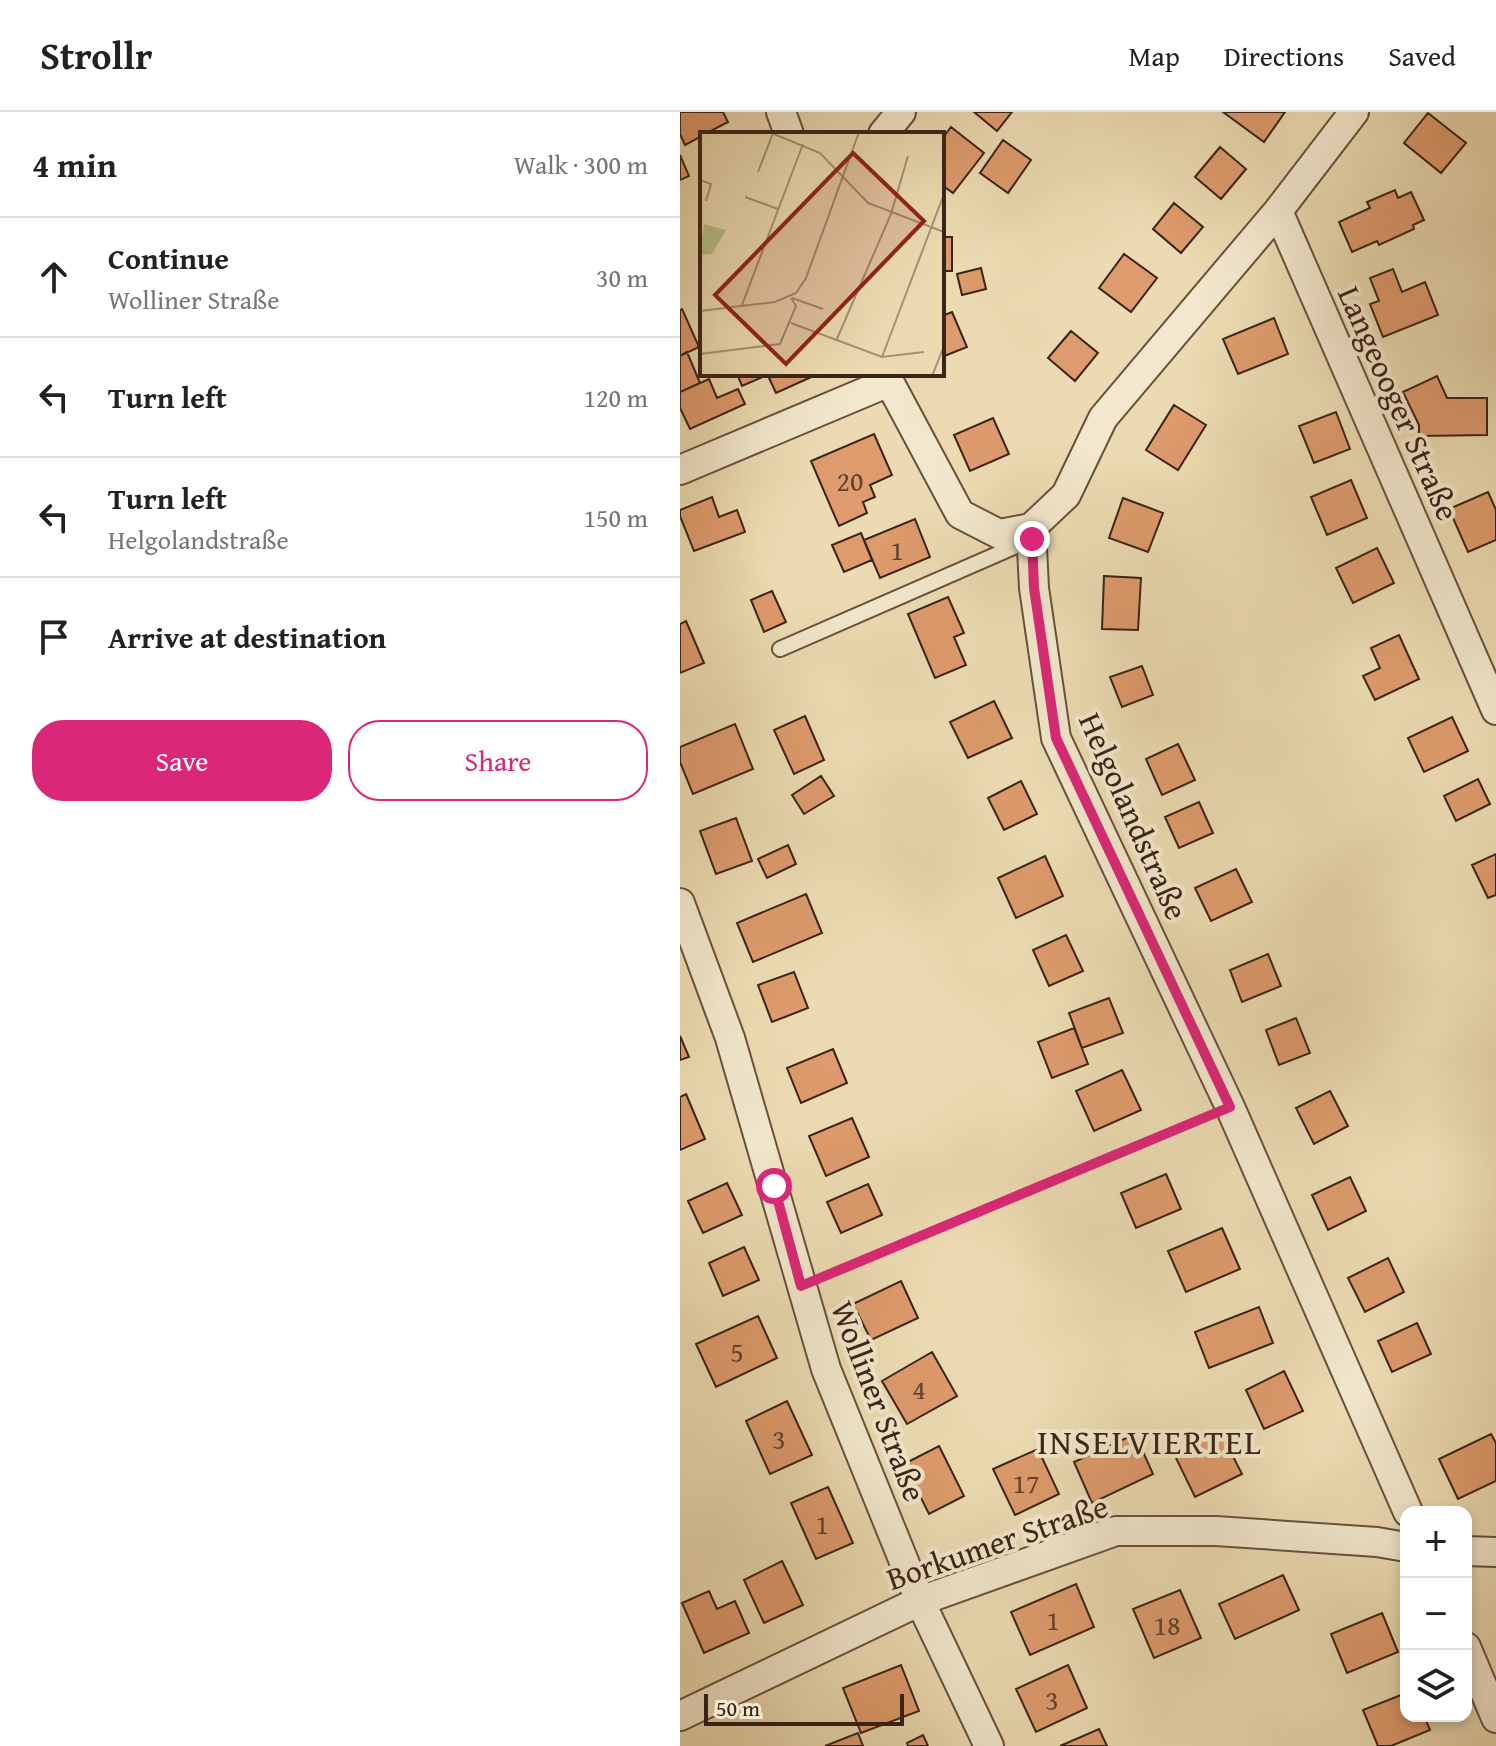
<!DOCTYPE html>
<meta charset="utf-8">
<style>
body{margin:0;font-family:"Gentium Book Plus",serif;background:#f6f6f6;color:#222}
.controls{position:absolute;right:24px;bottom:24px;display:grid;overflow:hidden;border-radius:16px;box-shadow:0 4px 12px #0003}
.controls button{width:72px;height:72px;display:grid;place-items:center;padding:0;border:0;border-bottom:2px solid #e0e0e0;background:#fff;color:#222;font:40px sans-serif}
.scale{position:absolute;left:24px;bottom:20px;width:200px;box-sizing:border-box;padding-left:8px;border:4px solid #3b2316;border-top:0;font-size:22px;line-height:28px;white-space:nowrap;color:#3b2316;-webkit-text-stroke:6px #f3e8cd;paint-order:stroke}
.stop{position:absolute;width:24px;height:24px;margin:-18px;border:6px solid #db2777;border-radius:50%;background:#fff}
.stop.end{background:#db2777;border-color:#fff;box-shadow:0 2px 8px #0008}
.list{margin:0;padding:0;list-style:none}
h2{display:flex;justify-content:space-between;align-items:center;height:104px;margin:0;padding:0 32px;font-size:34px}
h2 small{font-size:26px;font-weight:400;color:#767676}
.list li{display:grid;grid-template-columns:52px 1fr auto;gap:24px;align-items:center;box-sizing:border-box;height:120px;padding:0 32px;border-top:2px solid #e0e0e0}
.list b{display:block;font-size:30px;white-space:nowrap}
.list p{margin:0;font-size:26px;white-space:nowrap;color:#767676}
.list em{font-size:26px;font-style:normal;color:#767676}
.actions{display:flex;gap:16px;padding:24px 32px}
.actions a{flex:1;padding:18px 0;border:2px solid #db2777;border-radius:32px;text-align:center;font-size:28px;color:#db2777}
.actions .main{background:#db2777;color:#fff}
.icon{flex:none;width:44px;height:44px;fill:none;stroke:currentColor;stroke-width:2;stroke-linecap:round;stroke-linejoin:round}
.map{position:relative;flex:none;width:816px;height:1634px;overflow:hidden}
header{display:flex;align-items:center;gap:48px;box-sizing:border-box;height:112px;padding:0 40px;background:#fff;border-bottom:2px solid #e0e0e0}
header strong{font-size:38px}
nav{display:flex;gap:44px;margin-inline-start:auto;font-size:28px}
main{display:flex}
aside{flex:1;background:#fff}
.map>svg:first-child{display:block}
.building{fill:#de9b6d;stroke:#3b2316;stroke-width:2}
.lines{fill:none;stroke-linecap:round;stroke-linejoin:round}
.service-casing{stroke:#67513d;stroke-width:18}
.minor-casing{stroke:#67513d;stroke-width:32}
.path{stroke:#3b2316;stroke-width:5;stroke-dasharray:2 4;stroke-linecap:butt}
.service{stroke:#f3e8cd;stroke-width:14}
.minor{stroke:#f3e8cd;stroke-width:28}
.route{stroke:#db2777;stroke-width:10}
.labels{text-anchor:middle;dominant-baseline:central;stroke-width:8;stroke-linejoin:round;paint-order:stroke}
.number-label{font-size:28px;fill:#64412c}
.street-label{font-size:32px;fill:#3b2316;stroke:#f3e8cd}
.neighbourhood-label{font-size:34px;letter-spacing:2px;fill:#3b2316;stroke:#f3e8cd}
.inset-road{fill:none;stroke:#a59174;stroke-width:2}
.view{fill:#8f2418;fill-opacity:0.15;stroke:#8f2418;stroke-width:4}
.inset-edge{fill:none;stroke:#3b2316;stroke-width:4}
</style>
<header>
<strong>Strollr</strong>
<nav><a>Map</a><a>Directions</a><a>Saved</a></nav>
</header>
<main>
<aside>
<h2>4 min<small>Walk · 300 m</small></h2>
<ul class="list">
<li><svg class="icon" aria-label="ahead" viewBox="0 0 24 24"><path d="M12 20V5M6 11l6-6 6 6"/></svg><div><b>Continue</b><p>Wolliner Straße</p></div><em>30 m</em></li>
<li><svg class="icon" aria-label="left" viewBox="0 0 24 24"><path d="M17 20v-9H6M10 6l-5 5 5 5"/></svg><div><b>Turn left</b></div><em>120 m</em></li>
<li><svg class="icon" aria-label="left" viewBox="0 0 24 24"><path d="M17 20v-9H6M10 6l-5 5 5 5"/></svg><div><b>Turn left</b><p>Helgolandstraße</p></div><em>150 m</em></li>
<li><svg class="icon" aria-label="arrive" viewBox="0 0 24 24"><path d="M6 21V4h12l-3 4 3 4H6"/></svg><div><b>Arrive at destination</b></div></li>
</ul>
<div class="actions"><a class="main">Save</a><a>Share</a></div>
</aside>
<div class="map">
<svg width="816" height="1634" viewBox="0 0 816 1634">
<rect width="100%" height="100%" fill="#ecdbb2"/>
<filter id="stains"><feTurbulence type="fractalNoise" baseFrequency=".0025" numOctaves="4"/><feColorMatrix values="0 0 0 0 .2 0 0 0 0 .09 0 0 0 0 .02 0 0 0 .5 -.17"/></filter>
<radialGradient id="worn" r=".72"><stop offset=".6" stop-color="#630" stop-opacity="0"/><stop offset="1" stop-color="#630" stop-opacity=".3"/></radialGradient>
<path class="building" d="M 0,0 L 43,0 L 48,10 L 25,22 L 22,22 L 22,24 L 5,33 L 0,22 Z
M 294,0 L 332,0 L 317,19 Z
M 543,0 L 605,0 L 584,30 Z
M 748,1 L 786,31 L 761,61 L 724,31 Z
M 271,15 L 304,41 L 273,81 L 262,73 L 262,27 Z
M 323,28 L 351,48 L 328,81 L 300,61 Z
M 540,35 L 566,57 L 541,87 L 515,65 Z
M 0,43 L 9,64 L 0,68 Z
M 715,78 L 718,86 L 731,80 L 744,108 L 733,113 L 734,117 L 699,133 L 697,129 L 672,140 L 659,110 L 690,96 L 687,90 Z
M 494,91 L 523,115 L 501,141 L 473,117 Z
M 262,125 L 272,125 L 272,159 L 262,159 Z
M 444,142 L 477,166 L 451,200 L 419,176 Z
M 301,156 L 306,177 L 282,183 L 277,162 Z
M 713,157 L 722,180 L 745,170 L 758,203 L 703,225 L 690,192 L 699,189 L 690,166 Z
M 2,197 L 19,235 L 0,244 L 0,198 Z
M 272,200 L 287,235 L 262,245 L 262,204 Z
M 594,206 L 608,242 L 558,262 L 543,227 Z
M 391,219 L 418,241 L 395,269 L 368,246 Z
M 7,240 L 20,271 L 0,280 L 0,244 Z
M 57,262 L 84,262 L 85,264 L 62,274 Z
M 100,262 L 138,262 L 96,281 L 89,266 Z
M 757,264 L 767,286 L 807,286 L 807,323 L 739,324 L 739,313 L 723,280 Z
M 29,267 L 37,286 L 58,277 L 65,292 L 10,317 L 0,296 L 0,280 Z
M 494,293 L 526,313 L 498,358 L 466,338 Z
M 656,300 L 670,337 L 634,351 L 619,314 Z
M 313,306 L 329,342 L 290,359 L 274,323 Z
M 194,322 L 212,363 L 190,373 L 195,385 L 183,390 L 187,401 L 159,414 L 131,349 Z
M 671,368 L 687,406 L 647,423 L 631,385 Z
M 808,380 L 816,398 L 816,428 L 788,440 L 769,397 Z
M 32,385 L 39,405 L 57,398 L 65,420 L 14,439 L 0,404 L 0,398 Z
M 443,386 L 483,401 L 468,440 L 429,426 Z
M 235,407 L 250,445 L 200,466 L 184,428 Z
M 181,421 L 192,448 L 164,460 L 152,433 Z
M 697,436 L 714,471 L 673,491 L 656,456 Z
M 424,464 L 461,466 L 458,518 L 422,517 Z
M 92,479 L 106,510 L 84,520 L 71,488 Z
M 268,485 L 284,521 L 274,525 L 286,553 L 255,566 L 228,502 Z
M 6,509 L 24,551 L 0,561 L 0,512 Z
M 719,523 L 739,567 L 695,588 L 683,564 L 700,556 L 691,536 Z
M 462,554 L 473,583 L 442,595 L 430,565 Z
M 314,589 L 332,626 L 288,646 L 270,610 Z
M 125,604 L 144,648 L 114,662 L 94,618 Z
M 772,605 L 788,639 L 744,660 L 728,626 Z
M 55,612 L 73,657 L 13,682 L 0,650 L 0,635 Z
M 498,632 L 515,668 L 482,683 L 466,647 Z
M 141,664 L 154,684 L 124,702 L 112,683 Z
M 798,667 L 810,692 L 776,709 L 764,684 Z
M 341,669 L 357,702 L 324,718 L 308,686 Z
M 519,690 L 533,721 L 499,736 L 485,705 Z
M 56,706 L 72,749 L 36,762 L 20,719 Z
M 108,733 L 116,752 L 87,766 L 78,747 Z
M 816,742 L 816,783 L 808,786 L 792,753 Z
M 365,744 L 383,784 L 336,806 L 318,766 Z
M 556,757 L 572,790 L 531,809 L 515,776 Z
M 126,782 L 142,821 L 73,850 L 57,811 Z
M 386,823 L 403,859 L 369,874 L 353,838 Z
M 588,842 L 601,874 L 562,890 L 550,858 Z
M 114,860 L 128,896 L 92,910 L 78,873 Z
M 429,886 L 443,921 L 402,936 L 389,901 Z
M 616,906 L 630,941 L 599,953 L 586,918 Z
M 394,916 L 408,952 L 372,966 L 358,930 Z
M 0,924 L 9,945 L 0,948 Z
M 153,937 L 167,971 L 121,991 L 107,956 Z
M 442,958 L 461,998 L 414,1019 L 396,979 Z
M 650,979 L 668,1014 L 634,1032 L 616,996 Z
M 6,982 L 25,1027 L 0,1038 L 0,985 Z
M 172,1006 L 189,1045 L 146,1064 L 129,1024 Z
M 486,1062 L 501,1097 L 456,1116 L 441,1081 Z
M 670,1065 L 686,1099 L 648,1118 L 632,1083 Z
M 47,1071 L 62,1103 L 23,1121 L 8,1089 Z
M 188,1072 L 202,1103 L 161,1121 L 147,1090 Z
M 542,1116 L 560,1157 L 506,1180 L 488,1139 Z
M 64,1135 L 79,1168 L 43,1184 L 29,1151 Z
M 708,1146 L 724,1180 L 685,1200 L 668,1166 Z
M 221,1169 L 238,1206 L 191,1228 L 173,1192 Z
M 579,1195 L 593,1231 L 529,1256 L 515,1220 Z
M 78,1204 L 97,1246 L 36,1275 L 16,1232 Z
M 737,1211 L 751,1242 L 712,1260 L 698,1229 Z
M 252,1240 L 277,1284 L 227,1312 L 202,1269 Z
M 604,1259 L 623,1299 L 584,1317 L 566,1278 Z
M 107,1289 L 132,1343 L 90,1362 L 66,1309 Z
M 540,1319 L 562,1362 L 515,1385 L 494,1342 Z
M 455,1322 L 473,1362 L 412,1391 L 394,1350 Z
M 811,1322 L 816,1331 L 816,1369 L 778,1387 L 759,1347 Z
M 259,1334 L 284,1384 L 249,1402 L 224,1352 Z
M 358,1337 L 379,1382 L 335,1403 L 313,1357 Z
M 148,1375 L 173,1431 L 136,1447 L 111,1391 Z
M 102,1449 L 123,1493 L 84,1511 L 64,1468 Z
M 603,1463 L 619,1498 L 555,1527 L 539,1492 Z
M 396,1472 L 414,1515 L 350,1543 L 331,1500 Z
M 500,1478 L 521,1526 L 474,1546 L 453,1497 Z
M 29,1479 L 37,1497 L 55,1489 L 69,1521 L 24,1541 L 2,1491 Z
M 702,1501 L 718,1540 L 667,1561 L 651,1522 Z
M 221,1553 L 239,1599 L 181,1621 L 163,1576 Z
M 388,1553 L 407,1596 L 356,1620 L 336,1577 Z
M 726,1581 L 726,1604 L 744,1604 L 750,1618 L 711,1634 L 698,1634 L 683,1598 Z
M 419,1617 L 427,1634 L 380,1634 Z
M 178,1621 L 183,1634 L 145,1634 Z
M 243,1623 L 248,1634 L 228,1634 L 227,1631 Z"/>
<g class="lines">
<defs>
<path id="service" d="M 100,537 L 352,427"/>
<path id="minor" d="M 101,0 L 109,22
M 674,0 L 598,99 L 423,306 L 386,383 L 351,416 L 354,476 L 376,626 L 550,995 L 728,1400
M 203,22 L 221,0
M 598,99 L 816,598
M 205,262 L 280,402 L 319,422 L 351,416
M 0,358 L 209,270
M 0,791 L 50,926 L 146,1257 L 240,1489 L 309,1634
M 786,1439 L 816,1440
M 786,1535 L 816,1606
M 0,1604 L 240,1489 L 436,1419 L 536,1419 L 697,1430 L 726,1435"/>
</defs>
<use href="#service" class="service-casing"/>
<use href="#minor" class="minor-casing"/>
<path class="path" d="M 144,1165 L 526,1005"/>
<use href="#service" class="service"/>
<use href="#minor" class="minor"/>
</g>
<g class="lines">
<path class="route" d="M 94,1074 L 121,1174 L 550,995 L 376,626 L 354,476 L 352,427"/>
</g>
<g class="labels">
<g class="number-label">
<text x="170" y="368">20</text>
<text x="217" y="437">1</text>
<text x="57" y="1239">5</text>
<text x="239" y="1276">4</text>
<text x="99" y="1326">3</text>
<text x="346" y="1370">17</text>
<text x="142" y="1411">1</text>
<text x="373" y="1507">1</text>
<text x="487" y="1512">18</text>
<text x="372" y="1587">3</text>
</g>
<g class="street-label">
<text transform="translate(719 291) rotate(66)">Langeooger Straße</text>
<text transform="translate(454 704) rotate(66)">Helgolandstraße</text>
<text transform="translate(199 1289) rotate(69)">Wolliner Straße</text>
<text transform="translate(317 1430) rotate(-19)">Borkumer Straße</text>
</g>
<g class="neighbourhood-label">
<text x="470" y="1329">INSELVIERTEL</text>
</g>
</g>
<g transform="translate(20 20)">
<rect width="244" height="244" fill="#ecdbb2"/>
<path d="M 4,92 L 26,98 L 12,122 L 0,123 Z" fill="#babf8a"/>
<path class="inset-road" d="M 69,0 L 120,21 L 168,71 L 244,100M 58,40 L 73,1M 0,48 L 11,52 L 6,69M 45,65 L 78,77M 92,166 L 123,177M 42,173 L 103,12M 0,179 L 75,170 L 96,161 L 106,146 L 159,0M 91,191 L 182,225 L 224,220M 136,209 L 191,82 L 208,24M 0,222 L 80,212 L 96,174 L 91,166M 182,225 L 244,62M 232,244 L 244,214"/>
<path class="view" d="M 153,21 L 224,89 L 86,232 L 15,163 Z"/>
<rect width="244" height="244" class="inset-edge"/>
</g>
<rect width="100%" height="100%" filter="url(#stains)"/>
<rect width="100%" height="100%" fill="url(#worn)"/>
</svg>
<div class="controls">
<button>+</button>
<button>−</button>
<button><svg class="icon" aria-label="layers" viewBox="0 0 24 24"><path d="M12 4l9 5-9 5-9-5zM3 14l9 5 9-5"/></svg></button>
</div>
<div class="scale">50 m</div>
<div class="stop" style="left:94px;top:1074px"></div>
<div class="stop end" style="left:352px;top:427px"></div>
</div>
</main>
